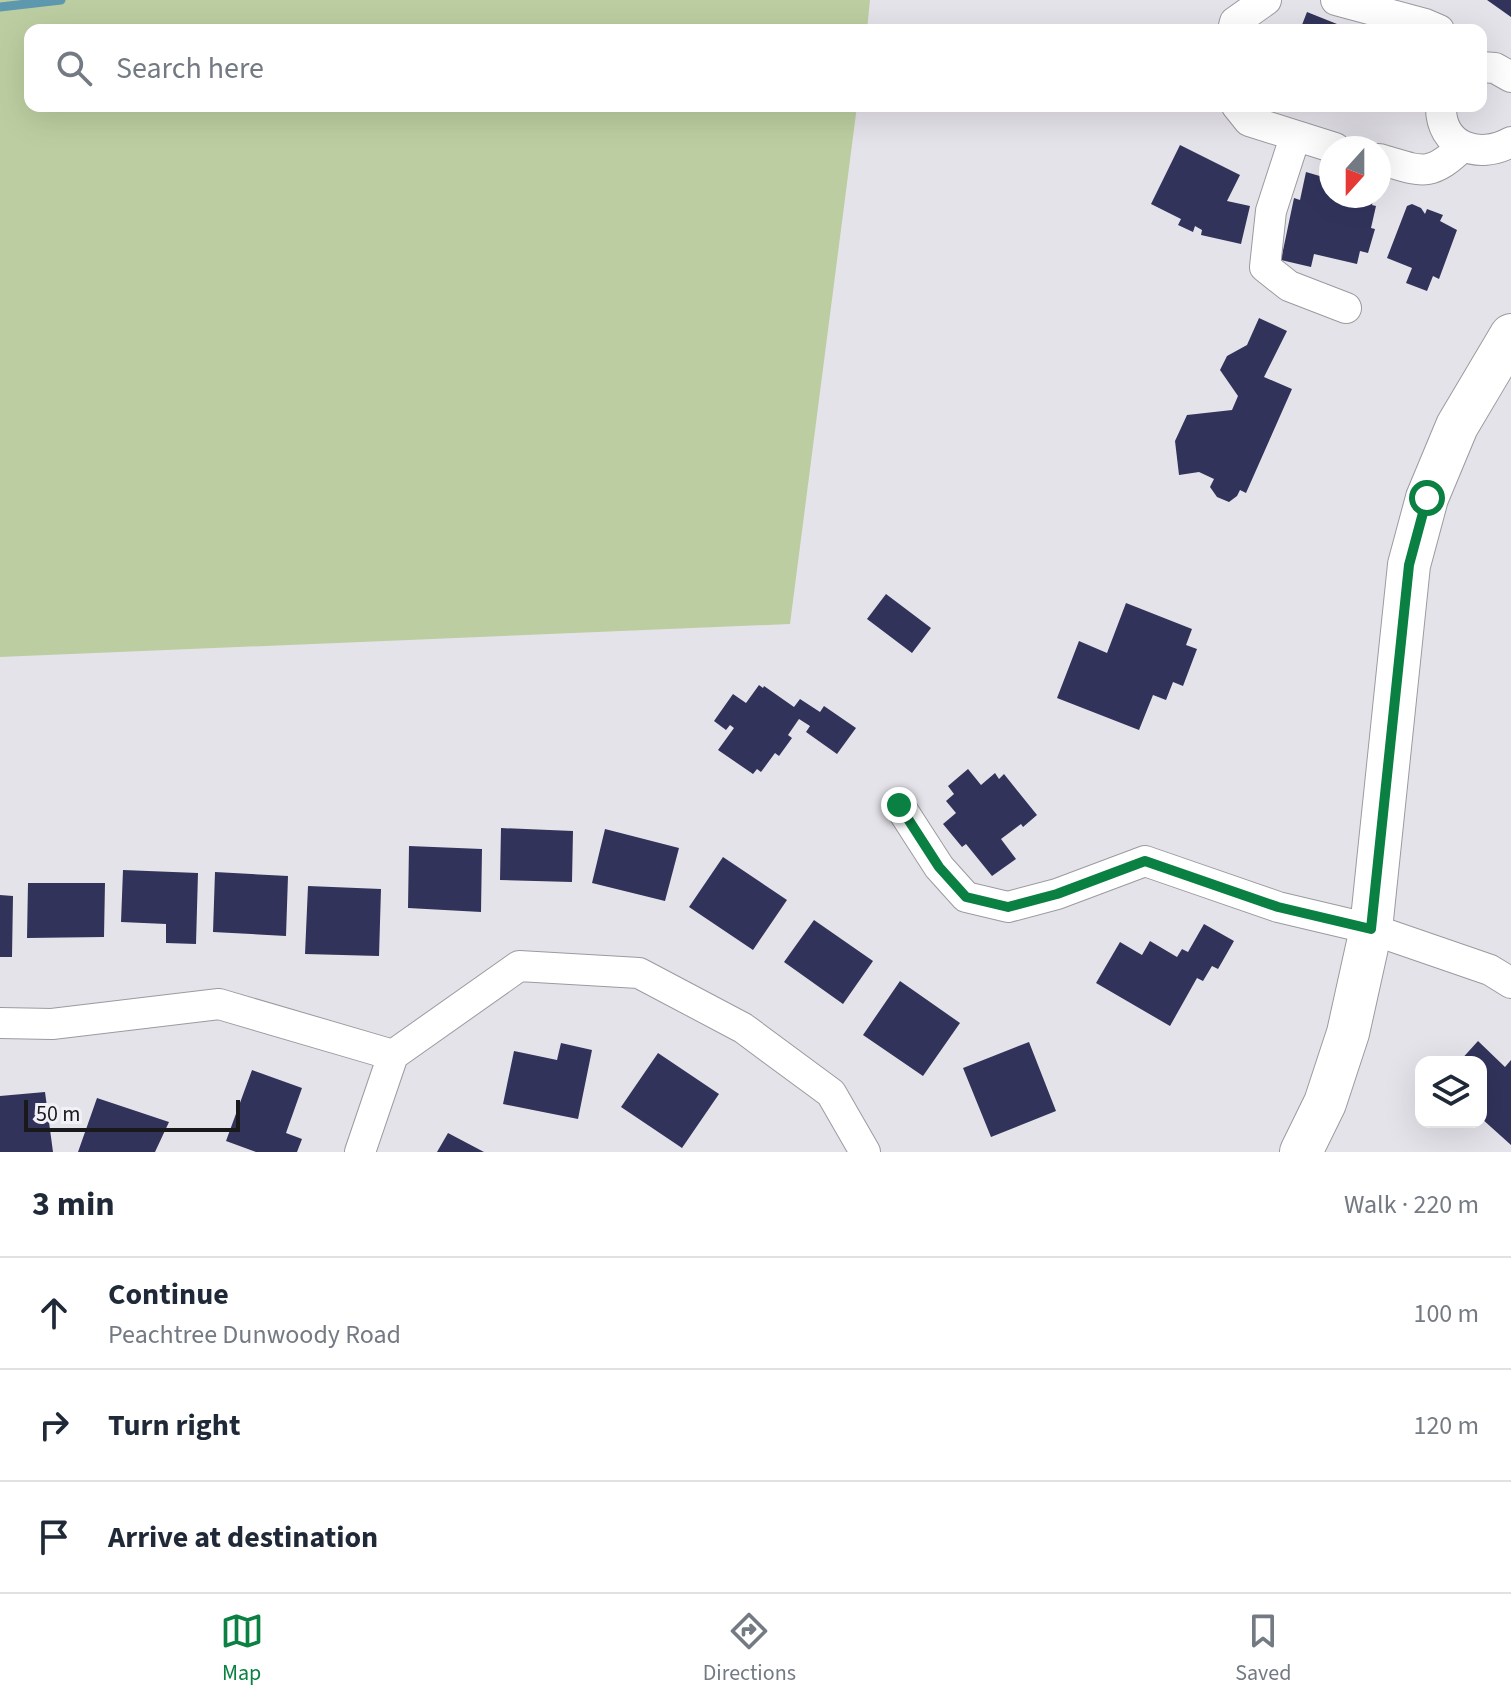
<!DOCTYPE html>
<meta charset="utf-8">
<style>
body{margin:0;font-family:"Source Sans 3",sans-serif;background:#f6f6f7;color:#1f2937}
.controls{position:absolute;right:24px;bottom:24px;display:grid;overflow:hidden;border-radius:16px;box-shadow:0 8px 32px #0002}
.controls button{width:72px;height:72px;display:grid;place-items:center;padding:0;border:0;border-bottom:2px solid #e0e1e3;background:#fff;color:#1f2937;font:40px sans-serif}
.compass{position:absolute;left:1319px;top:136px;width:72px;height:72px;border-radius:50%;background:#fff;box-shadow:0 8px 32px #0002;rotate:201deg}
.scale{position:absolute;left:24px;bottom:20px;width:216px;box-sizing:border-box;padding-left:8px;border:4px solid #19191b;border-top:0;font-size:22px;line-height:28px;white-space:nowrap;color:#19191b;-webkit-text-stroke:6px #f2f1f7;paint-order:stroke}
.stop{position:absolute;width:24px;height:24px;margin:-18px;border:6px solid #0b8043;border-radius:50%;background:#fff}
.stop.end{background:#0b8043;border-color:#fff;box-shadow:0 2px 8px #0008}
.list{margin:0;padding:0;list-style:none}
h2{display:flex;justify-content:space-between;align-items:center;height:104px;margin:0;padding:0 32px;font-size:34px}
h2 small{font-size:26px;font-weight:400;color:#747a83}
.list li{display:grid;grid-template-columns:52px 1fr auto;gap:24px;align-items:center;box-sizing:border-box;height:112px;padding:0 32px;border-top:2px solid #e0e1e3}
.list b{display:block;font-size:30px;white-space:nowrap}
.list p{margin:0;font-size:26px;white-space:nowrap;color:#747a83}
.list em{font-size:26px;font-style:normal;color:#747a83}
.icon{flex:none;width:44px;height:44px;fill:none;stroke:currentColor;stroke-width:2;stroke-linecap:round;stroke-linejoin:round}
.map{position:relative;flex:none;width:1511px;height:1152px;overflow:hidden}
.search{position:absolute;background:#fff;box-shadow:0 8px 32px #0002;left:24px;right:24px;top:24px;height:88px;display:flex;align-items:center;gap:20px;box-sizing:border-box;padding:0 28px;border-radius:16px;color:#747a83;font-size:30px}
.sheet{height:440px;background:#fff}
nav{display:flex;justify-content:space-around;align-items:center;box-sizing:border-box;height:112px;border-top:2px solid #e0e1e3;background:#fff;font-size:22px;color:#747a83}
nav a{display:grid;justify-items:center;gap:4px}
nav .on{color:#0b8043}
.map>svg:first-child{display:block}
.green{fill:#bccea1}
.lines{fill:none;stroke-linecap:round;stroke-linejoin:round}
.stream{stroke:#5e98ae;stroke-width:9}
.building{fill:#32335b}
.street-casing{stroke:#9b9a9f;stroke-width:32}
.secondary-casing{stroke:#9b9a9f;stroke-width:44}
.street{stroke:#fff;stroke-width:30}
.secondary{stroke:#fff;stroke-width:42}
.route{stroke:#0b8043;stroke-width:10}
</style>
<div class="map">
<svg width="1511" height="1152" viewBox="0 0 1511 1152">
<rect width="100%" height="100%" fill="#e5e3ea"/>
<path class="green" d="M 0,0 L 870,0 L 867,30 L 30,30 L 30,106 L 857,106 L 790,624 L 0,657 Z"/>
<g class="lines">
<path class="stream" d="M 0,7 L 61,0"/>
</g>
<path class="building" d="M 1487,0 L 1511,0 L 1511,17 Z
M 1307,12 L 1337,24 L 1335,30 L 1300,30 Z
M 1180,145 L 1240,175 L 1227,201 L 1250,206 L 1241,244 L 1201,235 L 1202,230 L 1195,226 L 1193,232 L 1178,225 L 1181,219 L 1151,204 Z
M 1306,172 L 1330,179 L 1328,189 L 1331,189 L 1331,196 L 1374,196 L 1372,205 L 1376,206 L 1371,228 L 1375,229 L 1368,253 L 1360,251 L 1357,264 L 1314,254 L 1311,267 L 1281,260 L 1294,198 L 1300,200 Z
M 1412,204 L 1421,208 L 1425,214 L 1427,209 L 1443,215 L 1440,221 L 1457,230 L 1439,279 L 1433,276 L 1427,291 L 1406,283 L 1412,268 L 1387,258 L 1407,206 Z
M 1259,318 L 1287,331 L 1264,377 L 1292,389 L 1246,493 L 1240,490 L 1237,496 L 1229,502 L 1217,497 L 1210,487 L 1214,479 L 1199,472 L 1179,475 L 1175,441 L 1187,415 L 1232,410 L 1238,396 L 1220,370 L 1227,356 L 1247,345 Z
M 886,594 L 931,628 L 912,653 L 867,619 Z
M 1126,603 L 1192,629 L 1186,645 L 1197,649 L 1183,686 L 1173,682 L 1166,700 L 1153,695 L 1139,730 L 1057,698 L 1079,641 L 1107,653 Z
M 759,685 L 763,688 L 764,686 L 794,707 L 800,699 L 820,712 L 824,706 L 856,728 L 837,754 L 806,732 L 810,726 L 799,719 L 788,735 L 792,738 L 779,756 L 775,753 L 761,772 L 757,769 L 753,774 L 718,750 L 734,728 L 730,725 L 726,730 L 714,721 L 733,694 L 746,703 Z
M 968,769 L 981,785 L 995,773 L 999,779 L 1004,774 L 1037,815 L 1023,827 L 1021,824 L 1001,839 L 1016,859 L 992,876 L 966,844 L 962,847 L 943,824 L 956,813 L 946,801 L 954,794 L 948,786 Z
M 501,828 L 573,831 L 572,882 L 500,880 Z
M 605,829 L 679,848 L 665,901 L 592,883 Z
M 409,846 L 482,849 L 481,912 L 408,908 Z
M 723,857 L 787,900 L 753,950 L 689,907 Z
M 123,870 L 198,873 L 196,944 L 166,943 L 166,924 L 121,922 Z
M 215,872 L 288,876 L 286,936 L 213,932 Z
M 28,883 L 105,883 L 104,937 L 27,938 Z
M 308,886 L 381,889 L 379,956 L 305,954 Z
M 0,895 L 13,896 L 12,957 L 0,957 Z
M 814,920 L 873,961 L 843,1004 L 784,962 Z
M 1204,924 L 1234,941 L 1218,969 L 1212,966 L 1203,981 L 1197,978 L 1170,1026 L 1096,983 L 1120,942 L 1142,955 L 1150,941 L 1177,957 L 1182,949 L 1188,952 Z
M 900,981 L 960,1023 L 923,1076 L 863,1035 Z
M 1478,1041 L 1505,1067 L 1511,1060 L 1511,1145 L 1481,1118 L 1481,1062 L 1459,1062 Z
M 1029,1042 L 1056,1111 L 991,1137 L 963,1068 Z
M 561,1043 L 592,1050 L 578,1119 L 503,1104 L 514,1051 L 557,1060 Z
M 658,1053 L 719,1094 L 682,1148 L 621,1107 Z
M 252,1070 L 302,1088 L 286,1133 L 302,1139 L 297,1152 L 256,1152 L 226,1141 Z
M 45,1092 L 53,1152 L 0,1152 L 0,1096 Z
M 97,1098 L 169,1122 L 155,1152 L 78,1152 Z
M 448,1133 L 484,1152 L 437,1152 Z"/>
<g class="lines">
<defs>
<path id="street" d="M 1336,0 L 1425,24 L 1439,30
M 1233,30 L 1235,22 L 1266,0
M 1481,67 L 1495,68 L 1511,77
M 1237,106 L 1249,121 L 1335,148
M 1441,106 C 1440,147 1479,160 1511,142
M 1295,137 L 1271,211 L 1265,267 L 1289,286 L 1346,308
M 1379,159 C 1421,171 1429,179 1463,146
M 899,805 L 939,867 L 966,897 L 1008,907 L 1057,894 L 1145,861 L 1278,907 L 1371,929 L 1490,970 L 1511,983
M 0,1023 L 52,1024 L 219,1004 L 393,1055
M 360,1152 L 393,1055 L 519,966 L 639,973 L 743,1028 L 831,1093 L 865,1152"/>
<path id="secondary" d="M 1301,1152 L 1325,1103 L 1348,1033 L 1371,929 L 1409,565 L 1427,498 L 1457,426 L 1511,335"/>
</defs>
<use href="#street" class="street-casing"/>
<use href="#secondary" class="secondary-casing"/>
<use href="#street" class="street"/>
<use href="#secondary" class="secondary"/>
</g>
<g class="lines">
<path class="route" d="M 899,805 L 939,867 L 966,897 L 1008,907 L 1057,894 L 1145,861 L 1278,907 L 1371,929 L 1409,565 L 1427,498"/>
</g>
</svg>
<div class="controls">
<button><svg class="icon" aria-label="layers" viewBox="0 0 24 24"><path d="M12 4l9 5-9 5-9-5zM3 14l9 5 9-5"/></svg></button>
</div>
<svg class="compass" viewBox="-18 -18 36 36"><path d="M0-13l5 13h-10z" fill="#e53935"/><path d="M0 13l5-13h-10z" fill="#747a83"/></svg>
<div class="scale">50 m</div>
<div class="stop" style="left:1427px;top:498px"></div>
<div class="stop end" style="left:899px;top:805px"></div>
<div class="search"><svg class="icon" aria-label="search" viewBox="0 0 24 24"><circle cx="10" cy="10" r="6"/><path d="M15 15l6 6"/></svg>Search here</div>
</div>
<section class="sheet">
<h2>3 min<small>Walk · 220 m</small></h2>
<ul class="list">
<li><svg class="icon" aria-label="ahead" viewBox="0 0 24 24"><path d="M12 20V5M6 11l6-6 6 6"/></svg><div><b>Continue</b><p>Peachtree Dunwoody Road</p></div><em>100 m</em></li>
<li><svg class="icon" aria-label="right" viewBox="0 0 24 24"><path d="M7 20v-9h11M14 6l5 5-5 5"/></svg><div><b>Turn right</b></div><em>120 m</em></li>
<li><svg class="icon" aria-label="arrive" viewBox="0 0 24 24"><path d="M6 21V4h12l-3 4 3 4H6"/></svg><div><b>Arrive at destination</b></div></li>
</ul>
</section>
<nav>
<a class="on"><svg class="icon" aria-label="map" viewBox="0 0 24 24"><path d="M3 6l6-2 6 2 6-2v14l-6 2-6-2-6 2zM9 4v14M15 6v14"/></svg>Map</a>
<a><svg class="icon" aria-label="directions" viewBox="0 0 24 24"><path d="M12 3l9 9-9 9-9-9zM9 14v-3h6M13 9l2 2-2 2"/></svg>Directions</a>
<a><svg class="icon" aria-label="saved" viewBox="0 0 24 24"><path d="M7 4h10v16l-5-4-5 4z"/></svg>Saved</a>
</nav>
